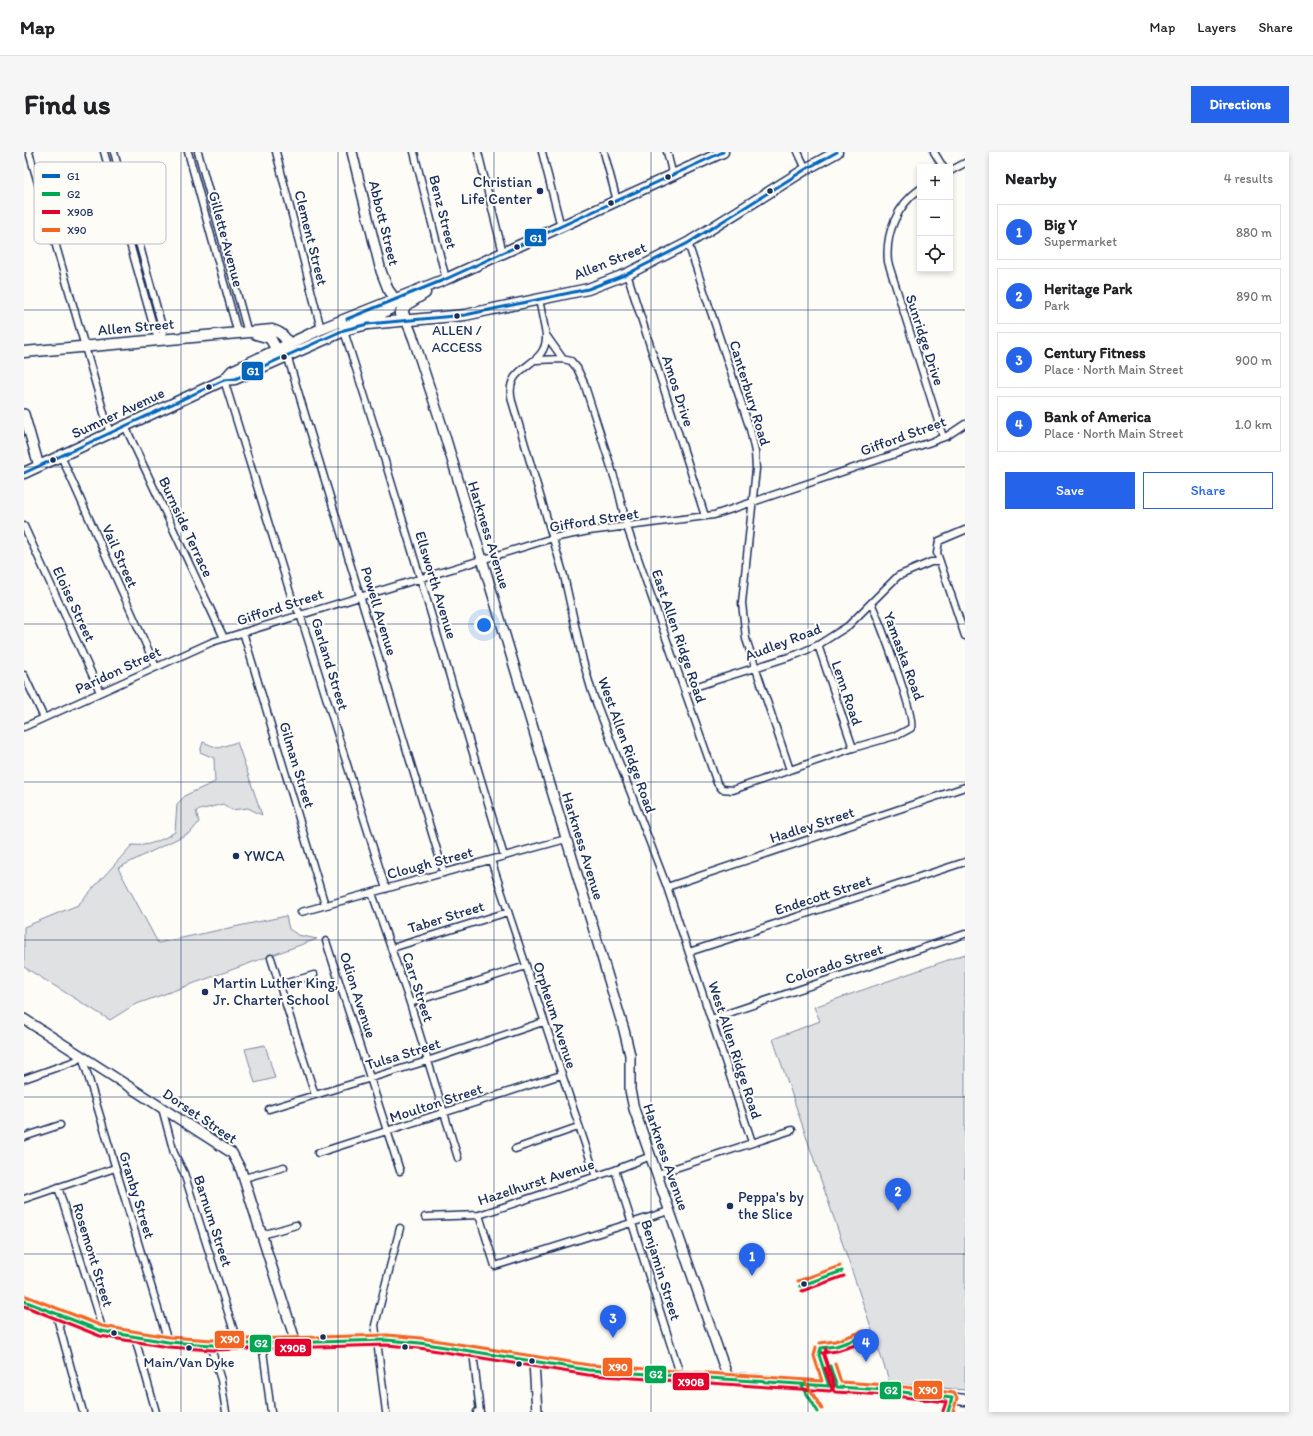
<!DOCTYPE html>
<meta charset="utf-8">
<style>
body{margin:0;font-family:Itim,sans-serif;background:#f6f6f6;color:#202124}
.controls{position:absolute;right:12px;top:12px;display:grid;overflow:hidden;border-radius:0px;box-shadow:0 2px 6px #0003}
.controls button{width:36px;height:36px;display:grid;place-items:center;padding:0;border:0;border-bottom:1px solid #e0e0e0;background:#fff;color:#202124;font:20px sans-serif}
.you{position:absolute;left:460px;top:473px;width:14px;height:14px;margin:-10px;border:3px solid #fff;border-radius:50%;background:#1a73e8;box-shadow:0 0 0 6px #1a73e833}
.badge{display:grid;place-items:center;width:26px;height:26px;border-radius:50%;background:#2563eb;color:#fff;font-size:13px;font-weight:700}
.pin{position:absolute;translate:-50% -33px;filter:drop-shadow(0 1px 2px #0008)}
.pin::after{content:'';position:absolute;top:21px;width:14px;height:12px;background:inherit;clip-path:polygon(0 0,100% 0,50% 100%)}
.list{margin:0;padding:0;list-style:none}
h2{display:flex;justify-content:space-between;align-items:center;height:52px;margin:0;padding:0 16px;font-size:17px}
h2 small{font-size:13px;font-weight:400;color:#757577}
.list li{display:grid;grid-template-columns:26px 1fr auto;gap:12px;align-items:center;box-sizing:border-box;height:56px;margin:0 8px 8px;padding:0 8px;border:1px solid #e0e0e0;border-radius:0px}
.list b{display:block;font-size:15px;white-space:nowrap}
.list p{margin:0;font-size:13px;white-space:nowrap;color:#757577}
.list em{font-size:13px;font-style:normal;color:#757577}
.actions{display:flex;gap:8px;padding:12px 16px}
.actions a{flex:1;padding:9px 0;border:1px solid #2563eb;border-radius:0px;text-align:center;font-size:14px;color:#2563eb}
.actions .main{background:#2563eb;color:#fff}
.icon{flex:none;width:22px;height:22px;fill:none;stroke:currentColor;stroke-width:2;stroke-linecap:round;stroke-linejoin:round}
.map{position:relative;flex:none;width:941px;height:1260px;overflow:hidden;border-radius:0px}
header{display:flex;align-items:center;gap:24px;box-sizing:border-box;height:56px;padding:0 20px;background:#fff;border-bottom:1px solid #e0e0e0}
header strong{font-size:19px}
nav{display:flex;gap:22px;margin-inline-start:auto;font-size:14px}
.intro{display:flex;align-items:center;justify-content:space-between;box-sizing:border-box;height:96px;padding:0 24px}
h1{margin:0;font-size:28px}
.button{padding:10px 18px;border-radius:0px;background:#2563eb;color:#fff;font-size:14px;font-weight:700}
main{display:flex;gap:24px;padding:0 24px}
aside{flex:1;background:#fff;border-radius:0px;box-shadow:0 2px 6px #0003}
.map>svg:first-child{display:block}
.green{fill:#e0e1e3;stroke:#7e88a0}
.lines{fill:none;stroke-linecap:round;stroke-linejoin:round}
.street-casing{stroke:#1b2f5e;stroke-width:9}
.secondary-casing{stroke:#1b2f5e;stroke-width:12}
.primary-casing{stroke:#1b2f5e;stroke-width:13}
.street{stroke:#fdfcf7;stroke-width:6}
.secondary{stroke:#fdfcf7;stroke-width:9}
.primary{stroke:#fdfcf7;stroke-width:10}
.bus-1-casing{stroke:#fdfcf7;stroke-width:6}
.bus-2-casing{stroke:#fdfcf7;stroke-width:6}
.bus-3-casing{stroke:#fdfcf7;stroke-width:6}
.bus-4-casing{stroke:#fdfcf7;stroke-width:6}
.bus-1{stroke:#0065bd;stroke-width:3}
.bus-2{stroke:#00a651;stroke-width:3}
.bus-3{stroke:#e4002b;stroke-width:3}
.bus-4{stroke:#f26522;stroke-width:3}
.grid{fill:none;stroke:#1b2f5e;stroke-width:1;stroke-opacity:0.55}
.bus-dot{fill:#1b2f5e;stroke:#fdfcf7;stroke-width:1.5}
.labels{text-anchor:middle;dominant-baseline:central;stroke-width:4;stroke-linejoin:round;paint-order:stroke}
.bus-label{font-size:14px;fill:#1b2f5e;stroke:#fdfcf7}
.poi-label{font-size:15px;fill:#1b2f5e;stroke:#fdfcf7;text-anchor:start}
.street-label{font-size:15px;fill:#1b2f5e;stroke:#fdfcf7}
.key{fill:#fdfcf7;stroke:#b9bec9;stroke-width:1}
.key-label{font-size:11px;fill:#1b2f5e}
.line-badge{stroke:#fdfcf7;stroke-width:1.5}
.badge-label{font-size:11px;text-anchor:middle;font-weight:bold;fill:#fff}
</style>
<header>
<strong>Map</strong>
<nav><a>Map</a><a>Layers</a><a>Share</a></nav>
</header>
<div class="intro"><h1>Find us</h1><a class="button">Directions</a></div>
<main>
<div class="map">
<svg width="941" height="1260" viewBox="0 0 941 1260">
<rect width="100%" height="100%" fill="#fdfcf7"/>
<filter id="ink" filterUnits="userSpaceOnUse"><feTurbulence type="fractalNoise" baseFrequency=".025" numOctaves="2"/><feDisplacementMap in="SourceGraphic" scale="8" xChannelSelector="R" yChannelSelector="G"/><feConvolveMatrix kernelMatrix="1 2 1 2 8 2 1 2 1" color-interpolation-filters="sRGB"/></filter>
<g filter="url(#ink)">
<path class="green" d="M 179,590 L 194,596 L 213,590 L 238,663 L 224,656 L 208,658 L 199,652 L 172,659 L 175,670 L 167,680 L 94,716 L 134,791 L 262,764 L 265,777 L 274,783 L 293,787 L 110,853 L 86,868 L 0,815 L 0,775 L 54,753 L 108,693 C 124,695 138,688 151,680 L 153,652 L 162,643 L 191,630 L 190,606 L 176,600 Z
M 941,802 L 941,1238 L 866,1231 L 749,887 L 796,869 L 790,855 Z
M 241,893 L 251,926 L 231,931 L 221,897 Z"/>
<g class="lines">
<defs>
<path id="street" d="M 5,0 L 86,282
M 80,0 L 131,180 L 138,188
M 90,0 L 139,178 L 138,188
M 164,0 L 214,182
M 174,0 L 224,181
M 252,0 L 297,177
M 390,0 L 422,127
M 454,0 L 479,101
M 518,0 L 537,75
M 580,0 L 593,49
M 643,0 L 649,24
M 774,0 L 782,17
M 910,0 L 919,15
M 926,19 L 941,11
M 896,37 C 873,53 861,82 864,110 L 919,285
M 664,91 L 726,277 L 731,300 L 732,317 L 718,451 L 722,487 L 766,618
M 603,122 L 681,364
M 515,147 L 522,183 L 539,207 L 547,209 L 553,216 L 560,231 L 594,337 L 603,375 L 686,611 L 693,631 L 698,637 L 709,638 L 829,596 L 874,583 L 887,576 C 892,564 855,468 847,451
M 319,176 L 354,286 L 480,704
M 522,183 C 524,217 478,211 488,249 L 540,424 L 559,509 L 568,540 L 643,735 L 728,990
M 263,203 L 420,721
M 512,208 L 539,207
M 200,228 L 269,450 L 276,462 L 362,737
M 101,274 L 200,486
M 37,304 L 132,515
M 0,374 L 76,540
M 941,378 L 915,389 L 913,401 L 941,484
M 219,480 L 301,753
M 794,493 L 829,596
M 0,523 L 20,566
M 661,538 L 774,502 L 794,493 L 824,474 L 874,424 L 907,410 L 915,410
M 0,575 L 188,490 L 529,386 L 565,379 L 690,363 L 904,291 L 923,284 L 941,272
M 467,708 L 572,1025
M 643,735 L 941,635
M 348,741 L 386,851 L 434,1006
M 277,760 L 542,687
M 302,789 L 376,1019
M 368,796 L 484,760
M 665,800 L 941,710
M 247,806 L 291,943
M 256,833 L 290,823
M 386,851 L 502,814
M 687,867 L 941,782
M 0,927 L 51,909 L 58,904 L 144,1190
M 138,956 L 150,1001 L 160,1021 L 214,1192
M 245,957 L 403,909 L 519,870
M 0,985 L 36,973
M 491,997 L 554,975
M 294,1001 L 537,923
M 591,1018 L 657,1225
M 633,1022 L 768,978
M 220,1026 L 260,1015
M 34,1035 L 79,1179
M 0,1047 L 91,1016
M 455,1063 L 471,1114 L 645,1059
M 401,1065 L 455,1063 L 591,1018 L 627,1004
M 238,1083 L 272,1073
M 32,1162 L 59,1260
M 111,1186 L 132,1260
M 238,1191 L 247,1260
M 186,1193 L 197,1228 L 202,1260
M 449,1200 L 456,1260 L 453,1260
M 362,1260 L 351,1173 L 376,1076"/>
<path id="secondary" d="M 328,0 L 357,119 L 364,137 L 378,157 L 390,188 L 417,271 L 600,878 L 606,903 L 606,938 L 610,957 L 704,1226
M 0,262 L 15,314
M 0,867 L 208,1001 L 217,1018 L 272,1191
M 510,1210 L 513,1260"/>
<path id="primary" d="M 376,162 L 382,153 L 401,141
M 320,178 L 344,172 L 441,163 L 564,137 L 603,122 L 664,91 L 782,17 L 813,0
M 232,182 L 246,186 L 253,198 L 258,201
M 0,200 L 248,178 C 259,181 265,188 264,199
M 200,228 L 208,219 L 297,177 L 422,127 L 479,101 L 699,0
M 0,321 L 200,228 L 211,227 L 347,167 L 367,156 L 370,148
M 0,1149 C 29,1161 58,1174 89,1181 C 174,1201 266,1191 353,1187 L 374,1188 L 564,1218 L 623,1223 L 704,1226 L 862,1238 L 941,1248"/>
</defs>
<use href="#street" class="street-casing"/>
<use href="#secondary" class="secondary-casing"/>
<use href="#primary" class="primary-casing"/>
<use href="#street" class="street"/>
<use href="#secondary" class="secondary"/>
<use href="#primary" class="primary"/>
<defs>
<path id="bus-1" d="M 323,167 L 422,127 L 699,0
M 0,321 L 200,228 L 211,227 L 320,178 L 344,172 L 441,163 L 564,137 L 603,122 L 664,91 L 782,17 L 813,0"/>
<path id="bus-2" d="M 776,1134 L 818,1119
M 0,1149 L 77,1179 L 144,1190 L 188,1193 L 363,1188 L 396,1191 L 564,1218 L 805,1234 L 795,1203 L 797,1196
M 797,1196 L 812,1194 L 842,1184
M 806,1214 L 813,1235 L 862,1238 L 928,1246 L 924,1260
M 777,1232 L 794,1260"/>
<path id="bus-3" d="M 778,1139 L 820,1124
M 0,1154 L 76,1184 L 144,1195 L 188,1198 L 363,1193 L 395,1196 L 564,1223 L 806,1239 L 809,1237 L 810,1233 L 800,1203 L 802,1197
M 798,1201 L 813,1199 L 844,1189
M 801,1216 L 808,1237 L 811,1240 L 862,1243 L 922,1250 L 919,1259"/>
<path id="bus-4" d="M 774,1129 L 816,1114
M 2,1144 L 78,1174 L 145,1185 L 188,1188 L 363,1183 L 397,1186 L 565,1213 L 798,1229 L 790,1204 L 792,1195
M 796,1191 L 811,1189 L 840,1179
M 811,1212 L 817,1230 L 863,1233 L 930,1241 L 933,1246 L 929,1260
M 781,1229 L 798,1257"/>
</defs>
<use href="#bus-1" class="bus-1-casing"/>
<use href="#bus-2" class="bus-2-casing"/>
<use href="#bus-3" class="bus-3-casing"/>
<use href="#bus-4" class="bus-4-casing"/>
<use href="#bus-1" class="bus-1"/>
<use href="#bus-2" class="bus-2"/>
<use href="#bus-3" class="bus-3"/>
<use href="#bus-4" class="bus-4"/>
</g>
</g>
<path class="grid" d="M 157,0 L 157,1260M 314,0 L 314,1260M 470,0 L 470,1260M 627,0 L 627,1260M 784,0 L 784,1260M 0,158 L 941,158M 0,315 L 941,315M 0,472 L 941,472M 0,630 L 941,630M 0,788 L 941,788M 0,945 L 941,945M 0,1102 L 941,1102"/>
<g class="bus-dot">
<circle cx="644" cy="25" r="3.5"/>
<circle cx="516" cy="39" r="4"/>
<circle cx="746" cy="39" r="3.5"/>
<circle cx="587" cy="51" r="3.5"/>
<circle cx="493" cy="95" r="3.5"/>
<circle cx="433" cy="164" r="3.5"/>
<circle cx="260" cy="205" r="3.5"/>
<circle cx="185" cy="235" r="3.5"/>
<circle cx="29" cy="308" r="3.5"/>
<circle cx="212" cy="704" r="4"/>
<circle cx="181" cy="840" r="4"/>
<circle cx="706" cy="1054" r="4"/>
<circle cx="780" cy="1132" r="3.5"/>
<circle cx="90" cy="1181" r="3.5"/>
<circle cx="299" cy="1185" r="3.5"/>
<circle cx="381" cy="1195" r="3.5"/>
<circle cx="165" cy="1196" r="3.5"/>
<circle cx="508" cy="1209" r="3.5"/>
<circle cx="495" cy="1212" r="3.5"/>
</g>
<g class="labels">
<g class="bus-label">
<text x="433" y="178">ALLEN /<tspan x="433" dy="17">ACCESS</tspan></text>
<text x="165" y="1210">Main/Van Dyke</text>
</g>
<g class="poi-label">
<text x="508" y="30" text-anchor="end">Christian<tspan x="508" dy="17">Life Center</tspan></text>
<text x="220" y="704">YWCA</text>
<text x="189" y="831">Martin Luther King,<tspan x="189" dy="17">Jr. Charter School</tspan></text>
<text x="714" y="1045">Peppa's by<tspan x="714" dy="17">the Slice</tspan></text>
</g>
<g class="street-label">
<text transform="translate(419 60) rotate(76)">Benz Street</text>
<text transform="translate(360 71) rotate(76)">Abbott Street</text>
<text transform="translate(287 86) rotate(76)">Clement Street</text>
<text transform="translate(202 87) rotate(75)">Gillette Avenue</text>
<text transform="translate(586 109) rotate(-22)">Allen Street</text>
<text transform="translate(112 175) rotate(-5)">Allen Street</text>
<text transform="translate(901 188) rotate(72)">Sunridge Drive</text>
<text transform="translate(654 239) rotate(72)">Amos Drive</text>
<text transform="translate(726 241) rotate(73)">Canterbury Road</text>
<text transform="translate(94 261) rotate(-25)">Sumner Avenue</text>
<text transform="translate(879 284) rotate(-20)">Gifford Street</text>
<text transform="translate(570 368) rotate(-9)">Gifford Street</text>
<text transform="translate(162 375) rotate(65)">Burnside Terrace</text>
<text transform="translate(465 383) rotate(73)">Harkness Avenue</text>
<text transform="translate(96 404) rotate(66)">Vail Street</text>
<text transform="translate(412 433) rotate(73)">Ellsworth Avenue</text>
<text transform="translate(50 452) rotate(65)">Eloise Street</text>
<text transform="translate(256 455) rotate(-18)">Gifford Street</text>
<text transform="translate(355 459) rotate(73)">Powell Avenue</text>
<text transform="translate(655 484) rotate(71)">East Allen Ridge Road</text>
<text transform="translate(759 490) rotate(-21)">Audley Road</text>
<text transform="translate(880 504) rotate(70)">Yamaska Road</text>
<text transform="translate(306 512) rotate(73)">Garland Street</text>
<text transform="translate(94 518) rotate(-25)">Paridon Street</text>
<text transform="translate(823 541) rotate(71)">Lenn Road</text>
<text transform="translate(603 593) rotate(70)">West Allen Ridge Road</text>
<text transform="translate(273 613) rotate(73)">Gilman Street</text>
<text transform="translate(788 673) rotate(-18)">Hadley Street</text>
<text transform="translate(559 694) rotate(73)">Harkness Avenue</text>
<text transform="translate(406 711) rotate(-15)">Clough Street</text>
<text transform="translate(799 743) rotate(-18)">Endecott Street</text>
<text transform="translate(422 765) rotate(-17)">Taber Street</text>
<text transform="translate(810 812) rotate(-18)">Colorado Street</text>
<text transform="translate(394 835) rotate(72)">Carr Street</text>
<text transform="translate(334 843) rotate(72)">Odion Avenue</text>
<text transform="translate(531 863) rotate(72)">Orpheum Avenue</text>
<text transform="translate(711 898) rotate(72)">West Allen Ridge Road</text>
<text transform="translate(379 902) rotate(-17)">Tulsa Street</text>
<text transform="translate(412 951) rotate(-18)">Moulton Street</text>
<text transform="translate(176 964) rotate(34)">Dorset Street</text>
<text transform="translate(642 1005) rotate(71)">Harkness Avenue</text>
<text transform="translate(512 1030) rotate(-18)">Hazelhurst Avenue</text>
<text transform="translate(113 1043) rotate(73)">Granby Street</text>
<text transform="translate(189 1069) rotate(72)">Barnum Street</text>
<text transform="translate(69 1103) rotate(73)">Rosemont Street</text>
<text transform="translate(637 1118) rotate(73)">Benjamin Street</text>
</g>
</g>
<rect x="10" y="10" width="132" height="82" rx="6" class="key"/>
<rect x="18" y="22" width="18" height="4" fill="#0065bd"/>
<rect x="18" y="40" width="18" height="4" fill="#00a651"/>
<rect x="18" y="58" width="18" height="4" fill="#e4002b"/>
<rect x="18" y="76" width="18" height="4" fill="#f26522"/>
<g class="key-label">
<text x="43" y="28">G1</text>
<text x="43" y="46">G2</text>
<text x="43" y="64">X90B</text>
<text x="43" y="82">X90</text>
</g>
<g class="line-badge">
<rect x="500" y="76" width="23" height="19" rx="4" fill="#0065bd"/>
<rect x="217" y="209" width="23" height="20" rx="4" fill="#0065bd"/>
<rect x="190" y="1178" width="31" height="19" rx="4" fill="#f26522"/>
<rect x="225" y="1182" width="23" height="19" rx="4" fill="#00a651"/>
<rect x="250" y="1186" width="38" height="19" rx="4" fill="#e4002b"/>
<rect x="578" y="1205" width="31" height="20" rx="4" fill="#f26522"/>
<rect x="620" y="1213" width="23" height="19" rx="4" fill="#00a651"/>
<rect x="648" y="1220" width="38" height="19" rx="4" fill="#e4002b"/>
<rect x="889" y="1228" width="30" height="20" rx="4" fill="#f26522"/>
<rect x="855" y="1229" width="23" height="19" rx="4" fill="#00a651"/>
</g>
<g class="badge-label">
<text x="512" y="90">G1</text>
<text x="229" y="223">G1</text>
<text x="206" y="1191">X90</text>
<text x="237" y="1195">G2</text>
<text x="269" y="1200">X90B</text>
<text x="594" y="1219">X90</text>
<text x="632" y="1226">G2</text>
<text x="667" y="1234">X90B</text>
<text x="904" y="1242">X90</text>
<text x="867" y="1242">G2</text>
</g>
</svg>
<div class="controls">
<button>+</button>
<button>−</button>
<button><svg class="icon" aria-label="locate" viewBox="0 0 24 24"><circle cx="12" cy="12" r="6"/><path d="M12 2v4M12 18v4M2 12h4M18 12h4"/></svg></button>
</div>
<div class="you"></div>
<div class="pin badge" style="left:728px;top:1124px">1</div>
<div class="pin badge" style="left:874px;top:1059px">2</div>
<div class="pin badge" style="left:589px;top:1186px">3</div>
<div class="pin badge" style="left:842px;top:1210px">4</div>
</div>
<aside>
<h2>Nearby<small>4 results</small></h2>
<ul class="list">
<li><span class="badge">1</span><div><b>Big Y</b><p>Supermarket</p></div><em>880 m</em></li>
<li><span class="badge">2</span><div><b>Heritage Park</b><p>Park</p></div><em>890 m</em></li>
<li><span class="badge">3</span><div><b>Century Fitness</b><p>Place · North Main Street</p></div><em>900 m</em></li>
<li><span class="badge">4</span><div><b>Bank of America</b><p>Place · North Main Street</p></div><em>1.0 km</em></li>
</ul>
<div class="actions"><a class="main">Save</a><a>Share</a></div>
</aside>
</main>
